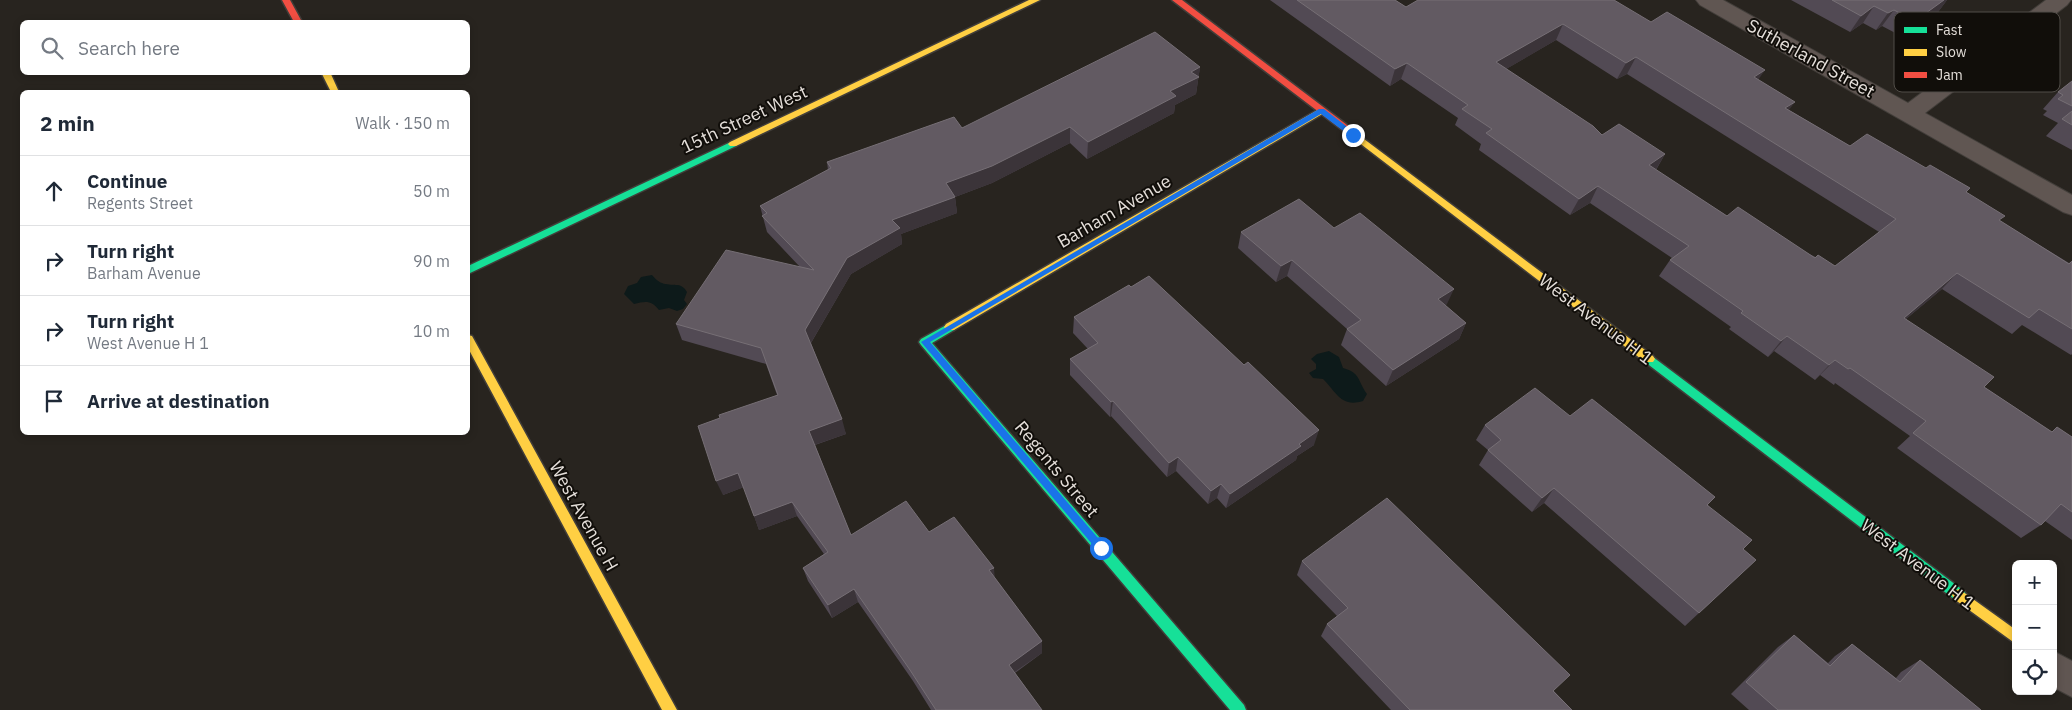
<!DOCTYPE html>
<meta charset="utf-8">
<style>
body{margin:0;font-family:"IBM Plex Sans",sans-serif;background:#f2f2f3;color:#1f2937}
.controls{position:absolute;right:15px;bottom:15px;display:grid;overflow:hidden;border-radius:8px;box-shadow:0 2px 8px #0003}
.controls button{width:45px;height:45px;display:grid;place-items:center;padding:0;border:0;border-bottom:1px solid #e0e1e3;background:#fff;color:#1f2937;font:25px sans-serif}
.stop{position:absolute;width:15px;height:15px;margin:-11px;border:4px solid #1a73e8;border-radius:50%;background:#fff}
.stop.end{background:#1a73e8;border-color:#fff;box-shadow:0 1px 5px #0008}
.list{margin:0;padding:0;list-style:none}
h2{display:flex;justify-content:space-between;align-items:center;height:65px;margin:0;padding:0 20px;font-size:21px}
h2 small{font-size:16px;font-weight:400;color:#747a83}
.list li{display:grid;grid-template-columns:32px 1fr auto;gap:15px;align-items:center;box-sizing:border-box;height:70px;padding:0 20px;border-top:1px solid #e0e1e3}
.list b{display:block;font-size:19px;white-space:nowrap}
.list p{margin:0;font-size:16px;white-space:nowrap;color:#747a83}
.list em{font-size:16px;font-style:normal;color:#747a83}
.icon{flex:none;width:28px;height:28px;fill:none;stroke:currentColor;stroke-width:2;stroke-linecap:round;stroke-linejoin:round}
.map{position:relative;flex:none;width:2072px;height:710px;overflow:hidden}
.search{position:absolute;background:#fff;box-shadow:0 2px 8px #0003;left:20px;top:20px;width:450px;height:55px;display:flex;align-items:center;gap:12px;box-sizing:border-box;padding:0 18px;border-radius:8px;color:#747a83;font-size:19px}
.panel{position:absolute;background:#fff;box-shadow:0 2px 8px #0003;left:20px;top:90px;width:450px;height:345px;border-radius:8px}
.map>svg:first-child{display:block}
.water{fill:#0d1a1a}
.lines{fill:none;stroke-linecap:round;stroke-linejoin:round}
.street-casing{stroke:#423e3a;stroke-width:2}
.fast-casing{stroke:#423e3a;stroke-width:3}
.slow-casing{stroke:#423e3a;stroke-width:3}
.jam-casing{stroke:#423e3a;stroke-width:3}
.street{fill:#605652;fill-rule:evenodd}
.fast{fill:#16e098;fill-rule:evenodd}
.slow{fill:#ffcf43;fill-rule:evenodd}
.jam{fill:#f24e42;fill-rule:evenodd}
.wall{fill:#524a54;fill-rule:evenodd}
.shaded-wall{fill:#3b3439}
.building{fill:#625a62;stroke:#766f75;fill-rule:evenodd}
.route{fill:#1a73e8}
.labels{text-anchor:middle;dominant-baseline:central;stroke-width:4;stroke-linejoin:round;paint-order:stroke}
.street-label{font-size:18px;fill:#e5dfda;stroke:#110e0a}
.key{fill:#110e0a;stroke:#514d48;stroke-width:1}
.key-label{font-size:14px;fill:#e5dfda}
</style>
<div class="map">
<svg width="2072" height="710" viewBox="0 0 2072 710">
<rect width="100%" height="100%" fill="#28241f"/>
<path class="water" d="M 652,275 C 654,277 658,282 662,283 C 672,287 681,281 687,292 L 684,300 L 687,304 L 683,309 L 677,311 L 669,308 L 659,310 C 651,300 646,301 634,304 L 624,294 L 628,286 L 637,283 L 641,277 Z
M 1329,351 L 1339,357 L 1343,368 C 1361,373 1357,380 1367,394 L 1363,401 C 1340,408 1336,391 1323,379 L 1313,378 L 1309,373 L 1316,369 L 1316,364 L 1311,359 L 1317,354 Z"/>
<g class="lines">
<defs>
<path id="street" d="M 1696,0 L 1723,0 L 1908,103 L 2046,0 L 2071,0 L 2067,5 L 1925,113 L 2072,195 L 2072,215 L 2063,212 L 1700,5 Z
M 2053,651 L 2072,661 L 2072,697 L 2053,687 Z"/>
<path id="fast" d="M 733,141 L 736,142 L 738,144 L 736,146 L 468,274 L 468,266 Z
M 950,323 L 954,324 L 956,327 L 954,330 L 932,343 L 1244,705 L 1246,710 L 1230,710 L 921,345 L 919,342 L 921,339 Z
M 1649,354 L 1964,591 L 1966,595 L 1964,599 L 1959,601 L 1954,599 L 1645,362 L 1643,359 L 1645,356 Z"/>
<path id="slow" d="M 1029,0 L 1040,0 L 736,146 L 730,146 L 728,144 L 730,142 Z
M 321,72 L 330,72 L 339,92 L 331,92 Z
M 1321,108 L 1326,111 L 1324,113 L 954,330 L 946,330 L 944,327 L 946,324 Z
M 1352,130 L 1653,356 L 1655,359 L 1653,362 L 1645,362 L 1349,135 L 1349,131 Z
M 468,335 L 472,336 L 677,710 L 662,710 L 468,348 Z
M 1959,589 L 2016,630 L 2016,644 L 1954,599 L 1952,595 L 1954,591 Z"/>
<path id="jam" d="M 282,0 L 290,0 L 302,22 L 294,22 Z
M 1172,0 L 1182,0 L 1355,131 L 1355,135 L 1349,135 Z"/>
</defs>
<use href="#street" class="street-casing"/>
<use href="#fast" class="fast-casing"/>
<use href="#slow" class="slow-casing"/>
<use href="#jam" class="jam-casing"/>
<use href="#street" class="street"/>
<use href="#fast" class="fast"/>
<use href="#slow" class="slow"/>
<use href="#jam" class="jam"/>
</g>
<path class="wall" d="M 1270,0 L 1395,0 L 1406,7 L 1651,22 L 1758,79 L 1789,110 L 1850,146 L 1966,192 L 2000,221 L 2069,263 L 2072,261 L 2072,354 L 2071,355 L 2022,325 L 2012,334 L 1942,289 L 1906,319 L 1984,387 L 2052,432 L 2057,427 L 2072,437 L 2072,540 L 2045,521 L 2041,525 L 2021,538 L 1897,448 L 1910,436 L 1835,383 L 1834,385 L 1820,375 L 1815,380 L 1774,351 L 1768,357 L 1729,329 L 1731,327 L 1659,276 L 1670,260 L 1672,258 L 1590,203 L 1570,215 L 1479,150 L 1481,144 L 1455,125 L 1458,118 L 1401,79 L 1390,86 ZM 1556,40 L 1617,79 L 1627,74 L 1879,232 L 1835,266 L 1727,216 L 1656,170 L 1665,154 L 1602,135 L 1506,69 Z
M 1791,0 L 1947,0 L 1938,12 L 1903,37 L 1882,26 L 1876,30 L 1863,23 L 1850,32 Z
M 1200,67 L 1196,94 L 1175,105 L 1174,113 L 1087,159 L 1070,143 L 992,183 L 955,197 L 957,213 L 901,234 L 902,244 L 851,274 L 811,343 L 846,434 L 815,445 L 851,535 L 929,532 L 994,568 L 994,577 L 1042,641 L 1042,653 L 1015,673 L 1042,710 L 931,710 L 913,681 L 858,602 L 832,618 L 808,581 L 803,568 L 824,554 L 797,516 L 759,530 L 744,487 L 723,495 L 720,418 L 777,395 L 766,364 L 682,340 L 676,324 L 800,267 L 767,232 L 760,206 L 828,170 L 827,162 Z
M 2072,81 L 2072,150 L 2046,136 L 2058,123 L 2043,115 L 2047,111 L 2043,109 L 2058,92 Z
M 1334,228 L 1447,304 L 1445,305 L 1466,323 L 1459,339 L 1386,386 L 1341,345 L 1347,329 L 1287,276 L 1276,282 L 1238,248 L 1241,232 Z
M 1074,317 L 1314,445 L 1297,456 L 1296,460 L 1226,508 L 1217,498 L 1208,504 L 1176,471 L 1167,477 L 1111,416 L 1110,417 L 1070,375 L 1070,359 L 1088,349 L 1073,333 Z
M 1570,416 L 1708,505 L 1743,549 L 1756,560 L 1685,626 L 1544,503 L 1532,512 L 1479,465 L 1488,450 L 1476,440 L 1485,425 Z
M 1302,561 L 1554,691 L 1572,710 L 1391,710 L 1321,636 L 1327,624 L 1337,616 L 1297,575 Z
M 1794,635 L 1828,663 L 1835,656 L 1852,644 L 1896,678 L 1901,672 L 1920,660 L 1981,710 L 1749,710 L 1731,694 L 1778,647 Z"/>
<path class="shaded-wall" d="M 1944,0 L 1947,0 L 1938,12 L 1903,37 L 1915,21 Z
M 1874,6 L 1863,23 L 1850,32 L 1861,16 Z
M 1894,10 L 1882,26 L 1876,30 L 1888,13 Z
M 1563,24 L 1556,40 L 1489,79 L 1496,62 Z
M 1636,57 L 1627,74 L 1617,79 L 1626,63 Z
M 1407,63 L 1401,79 L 1390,86 L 1395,69 Z
M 1200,67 L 1196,94 L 1175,105 L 1174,113 L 1087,159 L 1088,142 L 1170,91 L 1191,72 Z
M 1765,70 L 1754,86 L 1754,77 Z
M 1795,102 L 1783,118 L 1785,108 Z
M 1070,127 L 1070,143 L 992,183 L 947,200 L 946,183 Z
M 1665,154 L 1655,171 L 1649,165 Z
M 1598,186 L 1590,203 L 1570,215 L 1579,199 Z
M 955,197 L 957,213 L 901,234 L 902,244 L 851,274 L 809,346 L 805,330 L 847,258 L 892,220 Z
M 1292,260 L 1287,276 L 1276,282 L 1281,266 Z
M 1957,273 L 1942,289 L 1889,333 L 1904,318 Z
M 1454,289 L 1447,304 L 1431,315 L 1438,299 Z
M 1466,323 L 1459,339 L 1386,386 L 1393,370 Z
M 1787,336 L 1774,351 L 1768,357 L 1781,341 Z
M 1835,360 L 1815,380 L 1829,365 Z
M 1113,401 L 1111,416 L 1110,417 L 1111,402 Z
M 842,419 L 846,434 L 814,445 L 809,431 Z
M 1319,430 L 1314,445 L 1297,456 L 1296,460 L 1226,508 L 1230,494 Z
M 1178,457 L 1176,471 L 1167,477 L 1169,463 Z
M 738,473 L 744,487 L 723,495 L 716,481 Z
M 1221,484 L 1217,498 L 1208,504 L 1211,491 Z
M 1554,488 L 1544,503 L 1532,512 L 1542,498 Z
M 792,502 L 797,516 L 759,530 L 754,516 Z
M 994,568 L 995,581 L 989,570 Z
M 854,589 L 858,602 L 832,618 L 828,605 Z
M 1042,641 L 1042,653 L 1009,676 L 1009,665 Z"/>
<path class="building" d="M 1297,0 L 1395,0 L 1406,7 L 1418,0 L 1614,0 L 1651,22 L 1667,12 L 1765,70 L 1754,77 L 1795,102 L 1785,108 L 1850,146 L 1867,134 L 1926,168 L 1930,165 L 1970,188 L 1966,192 L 2005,216 L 1999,220 L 2069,264 L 2072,261 L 2072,329 L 2039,309 L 2029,318 L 1957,273 L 1904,318 L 1994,377 L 1984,387 L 2052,432 L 2057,427 L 2072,437 L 2072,512 L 2061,504 L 2041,525 L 1913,433 L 1926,421 L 1850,368 L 1848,369 L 1835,360 L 1829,365 L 1787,336 L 1781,341 L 1741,313 L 1743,311 L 1670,260 L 1689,246 L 1598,186 L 1579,199 L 1486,133 L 1492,129 L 1462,109 L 1468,105 L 1407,63 L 1395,69 ZM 1563,24 L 1626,63 L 1636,57 L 1896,219 L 1835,266 L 1818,255 L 1815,258 L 1738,207 L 1727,216 L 1649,165 L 1665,154 L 1619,124 L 1602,135 L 1593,126 L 1496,62 Z
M 1832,0 L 1944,0 L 1915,21 L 1894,10 L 1888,13 L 1874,6 L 1861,16 Z
M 1155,32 L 1200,67 L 1191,72 L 1199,77 L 1170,91 L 1176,96 L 1088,142 L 1070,127 L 992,166 L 946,183 L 955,197 L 892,220 L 900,228 L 847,258 L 805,330 L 842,419 L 809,431 L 851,535 L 906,501 L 929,532 L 954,517 L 994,568 L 989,570 L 1042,641 L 1009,665 L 1042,710 L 936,710 L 910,670 L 854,589 L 828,605 L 803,568 L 828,552 L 792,502 L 754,516 L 738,473 L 716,481 L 698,426 L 720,418 L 719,415 L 778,395 L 761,348 L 676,324 L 726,250 L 814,270 L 762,216 L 767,213 L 760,206 L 831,168 L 827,162 L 954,117 L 962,128 Z
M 2072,81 L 2072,106 L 2058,99 L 2063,95 L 2058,92 Z
M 2072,111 L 2072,125 L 2062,119 Z
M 1299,199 L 1334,228 L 1360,213 L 1454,289 L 1438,299 L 1466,323 L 1393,370 L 1347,329 L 1361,320 L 1292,260 L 1281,266 L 1241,232 Z
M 1149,276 L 1244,365 L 1248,362 L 1319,430 L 1299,444 L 1301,446 L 1230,494 L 1221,484 L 1211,491 L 1178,457 L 1169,463 L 1113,401 L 1111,402 L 1070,359 L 1098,343 L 1074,317 L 1129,285 L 1131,287 Z
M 1535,388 L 1570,416 L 1592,399 L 1715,497 L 1707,505 L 1752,540 L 1743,549 L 1756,560 L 1699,613 L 1554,488 L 1542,498 L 1488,450 L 1501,440 L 1485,425 Z
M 1387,498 L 1570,675 L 1553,691 L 1572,710 L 1410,710 L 1327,624 L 1348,608 L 1302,561 Z
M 1794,635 L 1830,666 L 1852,644 L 1900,682 L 1920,660 L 1981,710 L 1778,710 L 1746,682 Z"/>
<path class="route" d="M 1319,109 L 1324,109 L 1355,133 L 1355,136 L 1350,136 L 1321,114 L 930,342 L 1104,545 L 1104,551 L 1098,551 L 921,342 Z"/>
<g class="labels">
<g class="street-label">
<text transform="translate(1811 58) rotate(29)">Sutherland Street</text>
<text transform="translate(744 119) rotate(-25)">15th Street West</text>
<text transform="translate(1114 211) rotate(-30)">Barham Avenue</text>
<text transform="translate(1596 319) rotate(37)">West Avenue H 1</text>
<text transform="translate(1057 469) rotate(50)">Regents Street</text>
<text transform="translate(584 516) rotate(61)">West Avenue H</text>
<text transform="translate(1918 564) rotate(37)">West Avenue H 1</text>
</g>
</g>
<rect x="1894" y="12" width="166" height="80" rx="8" class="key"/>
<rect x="1904" y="27" width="23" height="6" fill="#16e098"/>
<rect x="1904" y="49" width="23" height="7" fill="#ffcf43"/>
<rect x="1904" y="72" width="23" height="6" fill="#f24e42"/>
<g class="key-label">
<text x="1936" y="35">Fast</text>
<text x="1936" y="57">Slow</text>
<text x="1936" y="80">Jam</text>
</g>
</svg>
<div class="controls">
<button>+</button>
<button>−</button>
<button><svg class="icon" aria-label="locate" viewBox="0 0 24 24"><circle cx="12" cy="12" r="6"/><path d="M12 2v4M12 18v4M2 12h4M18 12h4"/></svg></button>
</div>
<div class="stop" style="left:1101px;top:548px"></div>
<div class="stop end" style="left:1353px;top:135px"></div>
<div class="search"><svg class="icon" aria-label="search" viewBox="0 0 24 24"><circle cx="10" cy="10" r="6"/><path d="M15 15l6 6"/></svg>Search here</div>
<section class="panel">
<h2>2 min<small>Walk · 150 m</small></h2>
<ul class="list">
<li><svg class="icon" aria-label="ahead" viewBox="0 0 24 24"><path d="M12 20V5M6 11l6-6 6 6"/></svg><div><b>Continue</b><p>Regents Street</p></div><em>50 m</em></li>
<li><svg class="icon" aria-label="right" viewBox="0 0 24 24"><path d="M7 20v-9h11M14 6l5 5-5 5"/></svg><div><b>Turn right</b><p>Barham Avenue</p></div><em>90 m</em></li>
<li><svg class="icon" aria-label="right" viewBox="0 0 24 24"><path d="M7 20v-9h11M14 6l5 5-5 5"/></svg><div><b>Turn right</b><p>West Avenue H 1</p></div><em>10 m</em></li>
<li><svg class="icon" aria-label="arrive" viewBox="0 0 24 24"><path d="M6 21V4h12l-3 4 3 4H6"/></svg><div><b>Arrive at destination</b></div></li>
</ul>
</section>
</div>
